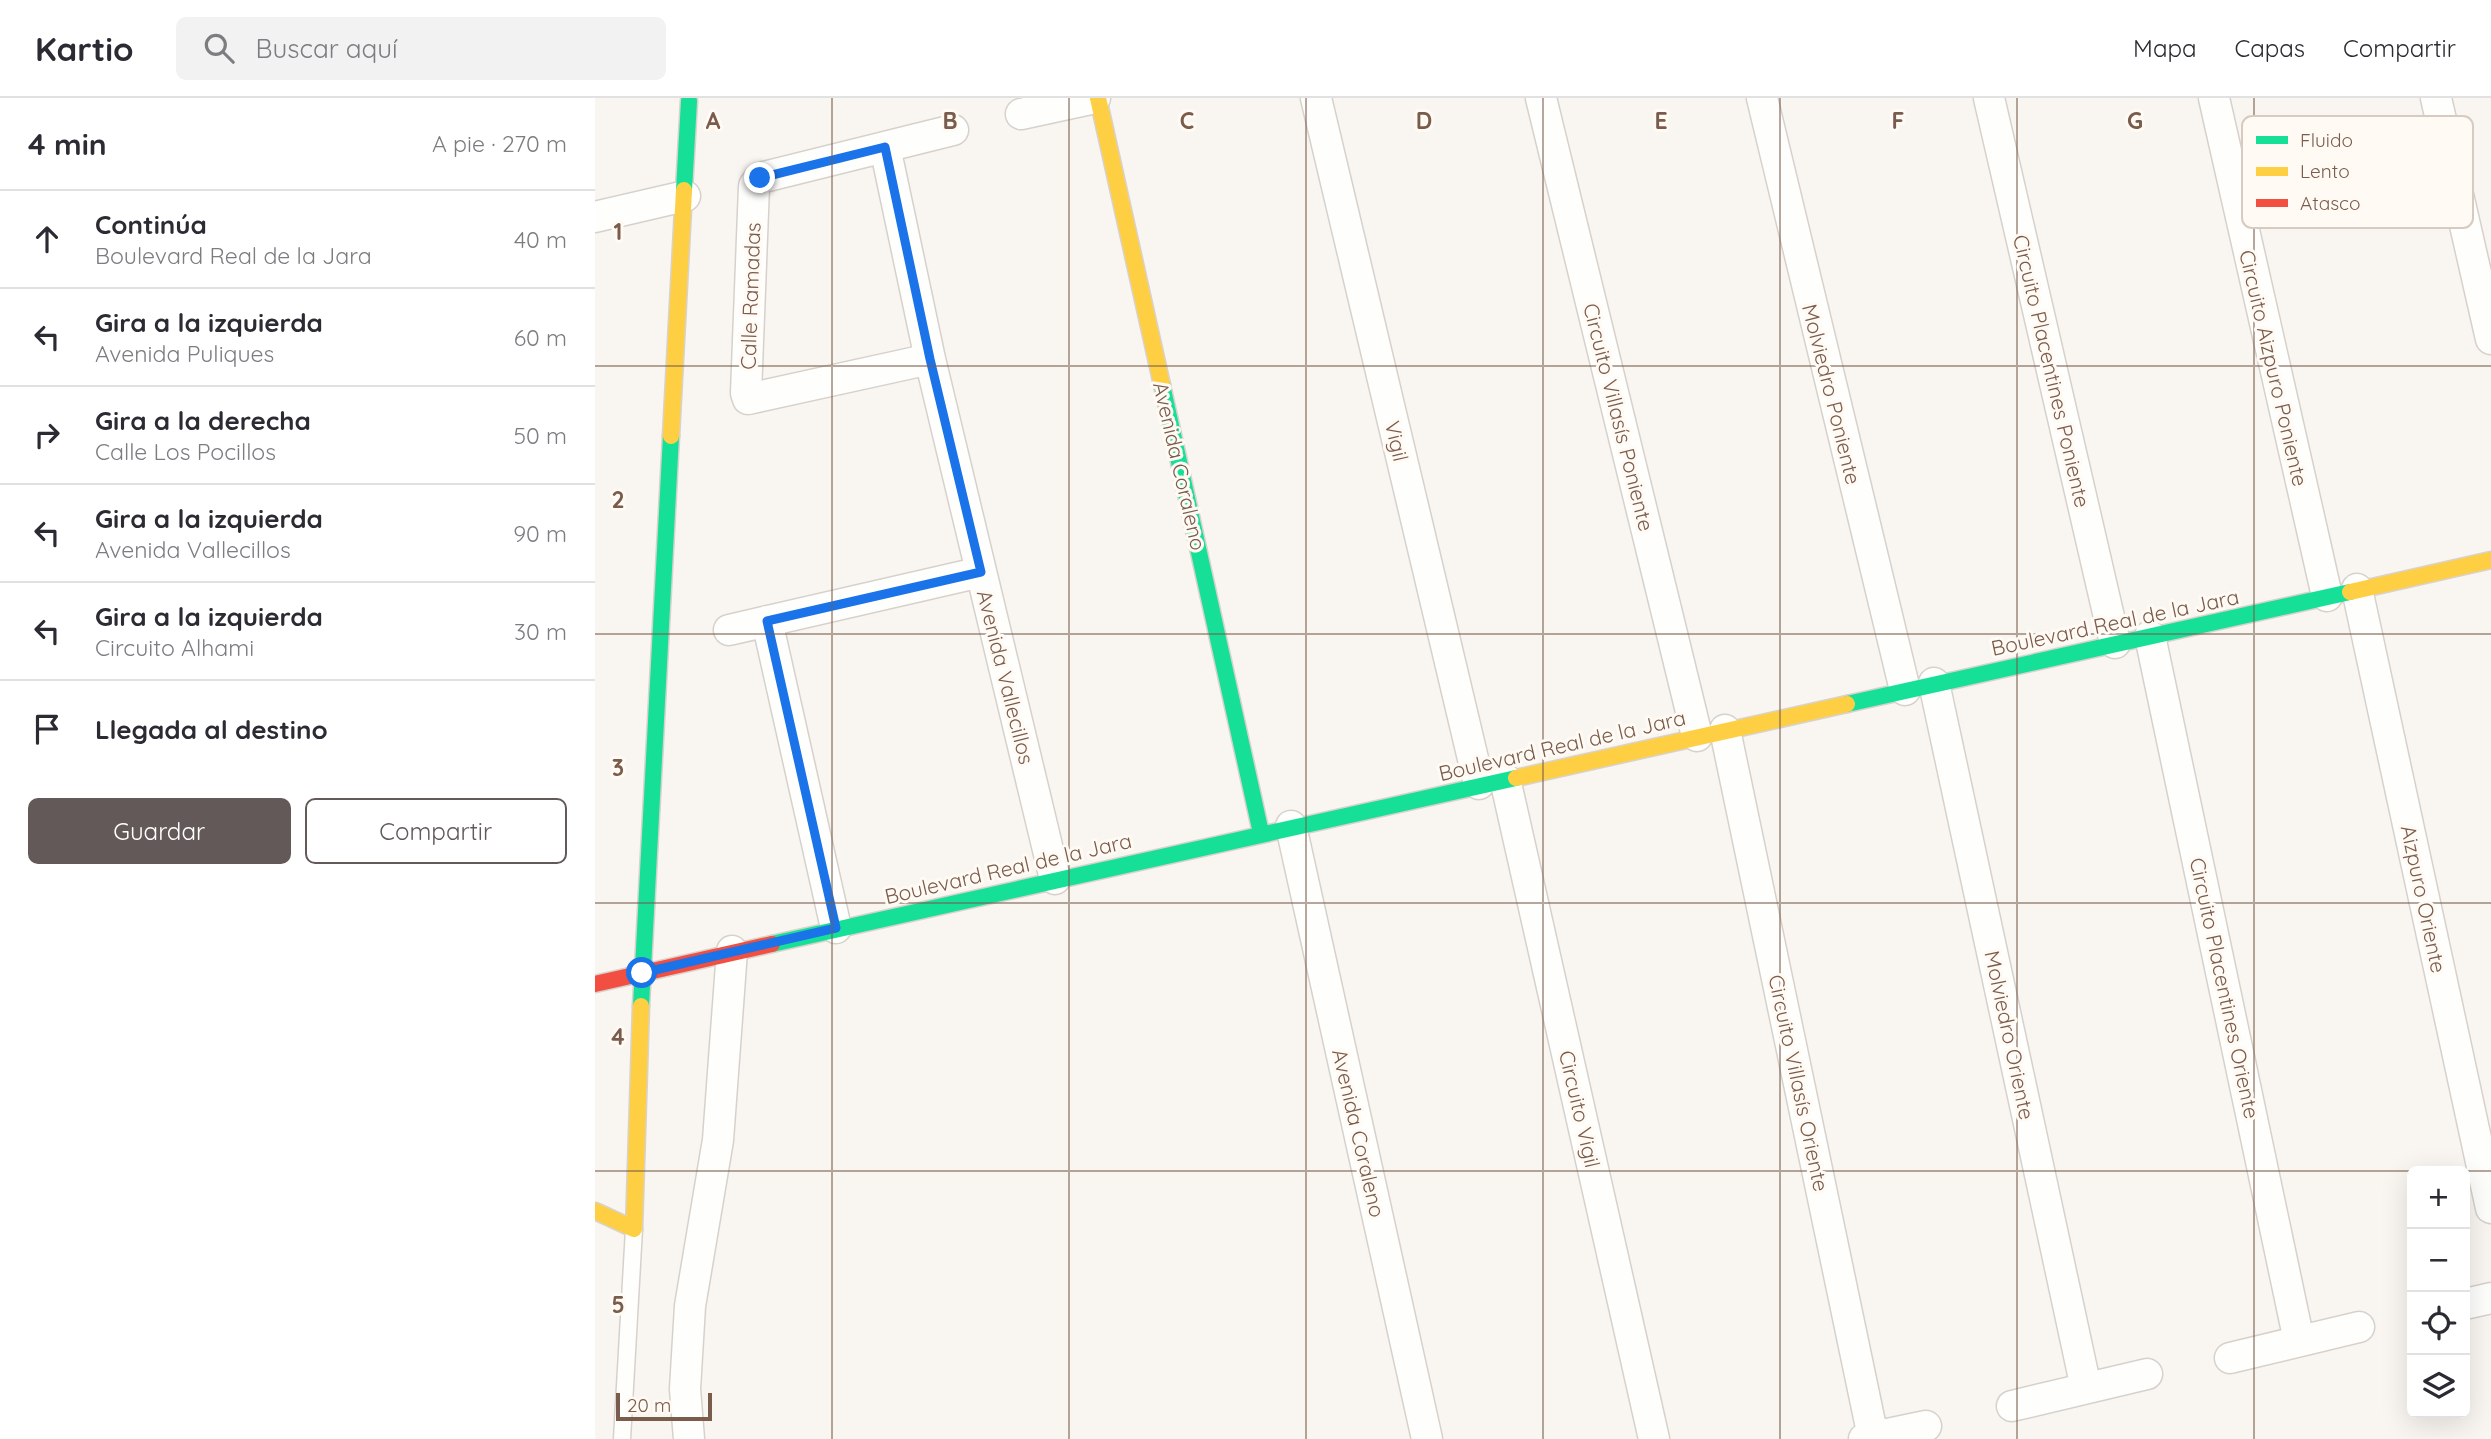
<!DOCTYPE html>
<html lang="es">
<meta charset="utf-8">
<style>
body{margin:0;font-family:Quicksand,sans-serif;background:#f2f2f3;color:#2b2b33}
.controls{position:absolute;right:21px;bottom:21px;display:grid;overflow:hidden;border-radius:10px;box-shadow:0 7px 28px #0002}
.controls button{width:63px;height:63px;display:grid;place-items:center;padding:0;border:0;border-bottom:2px solid #e1e1e2;background:#fff;color:#2b2b33;font:35px sans-serif}
.scale{position:absolute;left:21px;bottom:18px;width:96px;box-sizing:border-box;padding-left:7px;border:4px solid #7a5c4d;border-top:0;font-size:19px;line-height:24px;white-space:nowrap;color:#7a5c4d;-webkit-text-stroke:5px #fffaf3;paint-order:stroke}
.stop{position:absolute;width:21px;height:21px;margin:-16px;border:5px solid #1a73e8;border-radius:50%;background:#fff}
.stop.end{background:#1a73e8;border-color:#fff;box-shadow:0 2px 7px #0008}
.list{margin:0;padding:0;list-style:none}
h2{display:flex;justify-content:space-between;align-items:center;height:91px;margin:0;padding:0 28px;font-size:30px}
h2 small{font-size:23px;font-weight:400;color:#7c7c81}
.list li{display:grid;grid-template-columns:46px 1fr auto;gap:21px;align-items:center;box-sizing:border-box;height:98px;padding:0 28px;border-top:2px solid #e1e1e2}
.list b{display:block;font-size:26px;white-space:nowrap}
.list p{margin:0;font-size:23px;white-space:nowrap;color:#7c7c81}
.list em{font-size:23px;font-style:normal;color:#7c7c81}
.actions{display:flex;gap:14px;padding:21px 28px}
.actions a{flex:1;padding:16px 0;border:2px solid #625958;border-radius:10px;text-align:center;font-size:24px;color:#625958}
.actions .main{background:#625958;color:#fff}
.icon{flex:none;width:38px;height:38px;fill:none;stroke:currentColor;stroke-width:2;stroke-linecap:round;stroke-linejoin:round}
.map{position:relative;flex:none;width:1896px;height:1341px;overflow:hidden}
header{display:flex;align-items:center;gap:42px;box-sizing:border-box;height:98px;padding:0 35px;background:#fff;border-bottom:2px solid #e1e1e2}
header strong{font-size:33px}
nav{display:flex;gap:38px;margin-inline-start:auto;font-size:24px}
.search{width:490px;height:63px;background:#f2f2f3;display:flex;align-items:center;gap:18px;box-sizing:border-box;padding:0 24px;border-radius:10px;color:#7c7c81;font-size:26px}
main{display:flex}
aside{flex:1;background:#fff}
.map>svg:first-child{display:block}
.lines{fill:none;stroke-linecap:round;stroke-linejoin:round}
.lane-casing{stroke:#d7d1cb;stroke-width:19}
.street-casing{stroke:#d7d1cb;stroke-width:33}
.fast-casing{stroke:#d9d2cb;stroke-width:19}
.slow-casing{stroke:#d9d2cb;stroke-width:19}
.jam-casing{stroke:#d9d2cb;stroke-width:19}
.lane{stroke:#fefefd;stroke-width:16}
.street{stroke:#fefefd;stroke-width:30}
.fast{stroke:#16e098;stroke-width:16}
.slow{stroke:#ffcf43;stroke-width:16}
.jam{stroke:#f24e42;stroke-width:16}
.route{stroke:#1a73e8;stroke-width:9}
.grid{fill:none;stroke:#7a5c4d;stroke-width:2;stroke-opacity:0.55}
.labels{text-anchor:middle;dominant-baseline:central;stroke-width:6;stroke-linejoin:round;paint-order:stroke}
.street-label{font-size:21px;fill:#7a5c4d;stroke:#fffaf3}
.key{fill:#fffaf3;stroke:#d7cbc1;stroke-width:2}
.key-label{font-size:19px;fill:#7a5c4d}
.grid-label{font-size:23px;text-anchor:middle;font-weight:bold;fill:#7a5c4d;stroke:#fffaf3;stroke-width:6;stroke-linejoin:round;paint-order:stroke}
</style>
<header>
<strong>Kartio</strong>
<div class="search"><svg class="icon" aria-label="search" viewBox="0 0 24 24"><circle cx="10" cy="10" r="6"/><path d="M15 15l6 6"/></svg>Buscar aquí</div>
<nav><a>Mapa</a><a>Capas</a><a>Compartir</a></nav>
</header>
<main>
<aside>
<h2>4 min<small>A pie · 270 m</small></h2>
<ul class="list">
<li><svg class="icon" aria-label="ahead" viewBox="0 0 24 24"><path d="M12 20V5M6 11l6-6 6 6"/></svg><div><b>Continúa</b><p>Boulevard Real de la Jara</p></div><em>40 m</em></li>
<li><svg class="icon" aria-label="left" viewBox="0 0 24 24"><path d="M17 20v-9H6M10 6l-5 5 5 5"/></svg><div><b>Gira a la izquierda</b><p>Avenida Puliques</p></div><em>60 m</em></li>
<li><svg class="icon" aria-label="right" viewBox="0 0 24 24"><path d="M7 20v-9h11M14 6l5 5-5 5"/></svg><div><b>Gira a la derecha</b><p>Calle Los Pocillos</p></div><em>50 m</em></li>
<li><svg class="icon" aria-label="left" viewBox="0 0 24 24"><path d="M17 20v-9H6M10 6l-5 5 5 5"/></svg><div><b>Gira a la izquierda</b><p>Avenida Vallecillos</p></div><em>90 m</em></li>
<li><svg class="icon" aria-label="left" viewBox="0 0 24 24"><path d="M17 20v-9H6M10 6l-5 5 5 5"/></svg><div><b>Gira a la izquierda</b><p>Circuito Alhami</p></div><em>30 m</em></li>
<li><svg class="icon" aria-label="arrive" viewBox="0 0 24 24"><path d="M6 21V4h12l-3 4 3 4H6"/></svg><div><b>Llegada al destino</b></div></li>
</ul>
<div class="actions"><a class="main">Guardar</a><a>Compartir</a></div>
</aside>
<div class="map">
<svg width="1896" height="1341" viewBox="0 0 1896 1341">
<rect width="100%" height="100%" fill="#f9f5f0"/>
<g class="lines">
<defs>
<path id="lane" d="M 27,1341 L 39,1131"/>
<path id="street" d="M 721,0 L 884,686
M 946,0 L 1102,638
M 1167,0 L 1310,592
M 1394,0 L 1520,545
M 1619,0 L 1732,498
M 1841,0 L 1896,241
M 426,16 L 500,0
M 290,49 L 335,261 L 460,781
M 0,119 L 90,98
M 335,261 L 153,301 L 151,295 L 159,88 L 165,80 L 358,32
M 1762,491 L 1896,1110
M 172,523 L 241,830
M 134,532 L 386,474
M 1555,538 L 1704,1243
M 1339,585 L 1491,1290
M 1130,632 L 1278,1339
M 910,681 L 1059,1341
M 696,728 L 832,1341
M 1870,1206 L 1896,1200
M 1635,1260 L 1764,1229
M 1417,1308 L 1552,1276
M 94,1341 L 90,1291 L 95,1208 L 123,1042 L 137,853
M 1269,1341 L 1331,1328"/>
<path id="fast" d="M 89,92 L 94,3
M 567,287 L 666,735
M 1252,606 L 1755,494
M 177,846 L 921,680
M 46,908 L 76,338"/>
<path id="slow" d="M 503,0 L 567,287
M 76,338 L 89,92
M 1755,494 L 1896,462
M 921,680 L 1252,606
M 0,1113 L 39,1131 L 46,908"/>
<path id="jam" d="M 0,886 L 177,846"/>
</defs>
<use href="#lane" class="lane-casing"/>
<use href="#street" class="street-casing"/>
<use href="#fast" class="fast-casing"/>
<use href="#slow" class="slow-casing"/>
<use href="#jam" class="jam-casing"/>
<use href="#lane" class="lane"/>
<use href="#street" class="street"/>
<use href="#fast" class="fast"/>
<use href="#slow" class="slow"/>
<use href="#jam" class="jam"/>
</g>
<g class="lines">
<path class="route" d="M 47,875 L 241,830 L 172,523 L 386,474 L 335,261 L 290,49 L 165,80"/>
</g>
<path class="grid" d="M 237,0 L 237,1341M 474,0 L 474,1341M 711,0 L 711,1341M 948,0 L 948,1341M 1185,0 L 1185,1341M 1422,0 L 1422,1341M 1659,0 L 1659,1341M 0,268 L 1896,268M 0,536 L 1896,536M 0,805 L 1896,805M 0,1073 L 1896,1073"/>
<g class="labels">
<g class="street-label">
<text transform="translate(155 198) rotate(-88)">Calle Ramadas</text>
<text transform="translate(1679 270) rotate(77)">Circuito Aizpuro Poniente</text>
<text transform="translate(1457 273) rotate(77)">Circuito Placentines Poniente</text>
<text transform="translate(1237 296) rotate(76)">Molviedro Poniente</text>
<text transform="translate(1024 319) rotate(76)">Circuito Villasís Poniente</text>
<text transform="translate(802 343) rotate(77)">Vigil</text>
<text transform="translate(585 368) rotate(77)">Avenida Coraleno</text>
<text transform="translate(1520 524) rotate(-12)">Boulevard Real de la Jara</text>
<text transform="translate(411 579) rotate(76)">Avenida Vallecillos</text>
<text transform="translate(967 647) rotate(-13)">Boulevard Real de la Jara</text>
<text transform="translate(413 770) rotate(-13)">Boulevard Real de la Jara</text>
<text transform="translate(1829 801) rotate(78)">Aizpuro Oriente</text>
<text transform="translate(1630 890) rotate(78)">Circuito Placentines Oriente</text>
<text transform="translate(1415 937) rotate(78)">Molviedro Oriente</text>
<text transform="translate(1204 985) rotate(78)">Circuito Villasís Oriente</text>
<text transform="translate(985 1011) rotate(77)">Circuito Vigil</text>
<text transform="translate(764 1035) rotate(77)">Avenida Coraleno</text>
</g>
</g>
<rect x="1647" y="18" width="231" height="112" rx="10" class="key"/>
<rect x="1661" y="38" width="32" height="8" fill="#16e098"/>
<rect x="1661" y="69" width="32" height="9" fill="#ffcf43"/>
<rect x="1661" y="101" width="32" height="8" fill="#f24e42"/>
<g class="key-label">
<text x="1705" y="49">Fluido</text>
<text x="1705" y="80">Lento</text>
<text x="1705" y="112">Atasco</text>
</g>
<g class="grid-label">
<text x="118" y="31">A</text>
<text x="355" y="31">B</text>
<text x="592" y="31">C</text>
<text x="829" y="31">D</text>
<text x="1066" y="31">E</text>
<text x="1303" y="31">F</text>
<text x="1540" y="31">G</text>
<text x="23" y="142">1</text>
<text x="23" y="410">2</text>
<text x="23" y="678">3</text>
<text x="23" y="947">4</text>
<text x="23" y="1215">5</text>
</g>
</svg>
<div class="controls">
<button>+</button>
<button>−</button>
<button><svg class="icon" aria-label="locate" viewBox="0 0 24 24"><circle cx="12" cy="12" r="6"/><path d="M12 2v4M12 18v4M2 12h4M18 12h4"/></svg></button>
<button><svg class="icon" aria-label="layers" viewBox="0 0 24 24"><path d="M12 4l9 5-9 5-9-5zM3 14l9 5 9-5"/></svg></button>
</div>
<div class="scale">20 m</div>
<div class="stop" style="left:47px;top:875px"></div>
<div class="stop end" style="left:165px;top:80px"></div>
</div>
</main>
